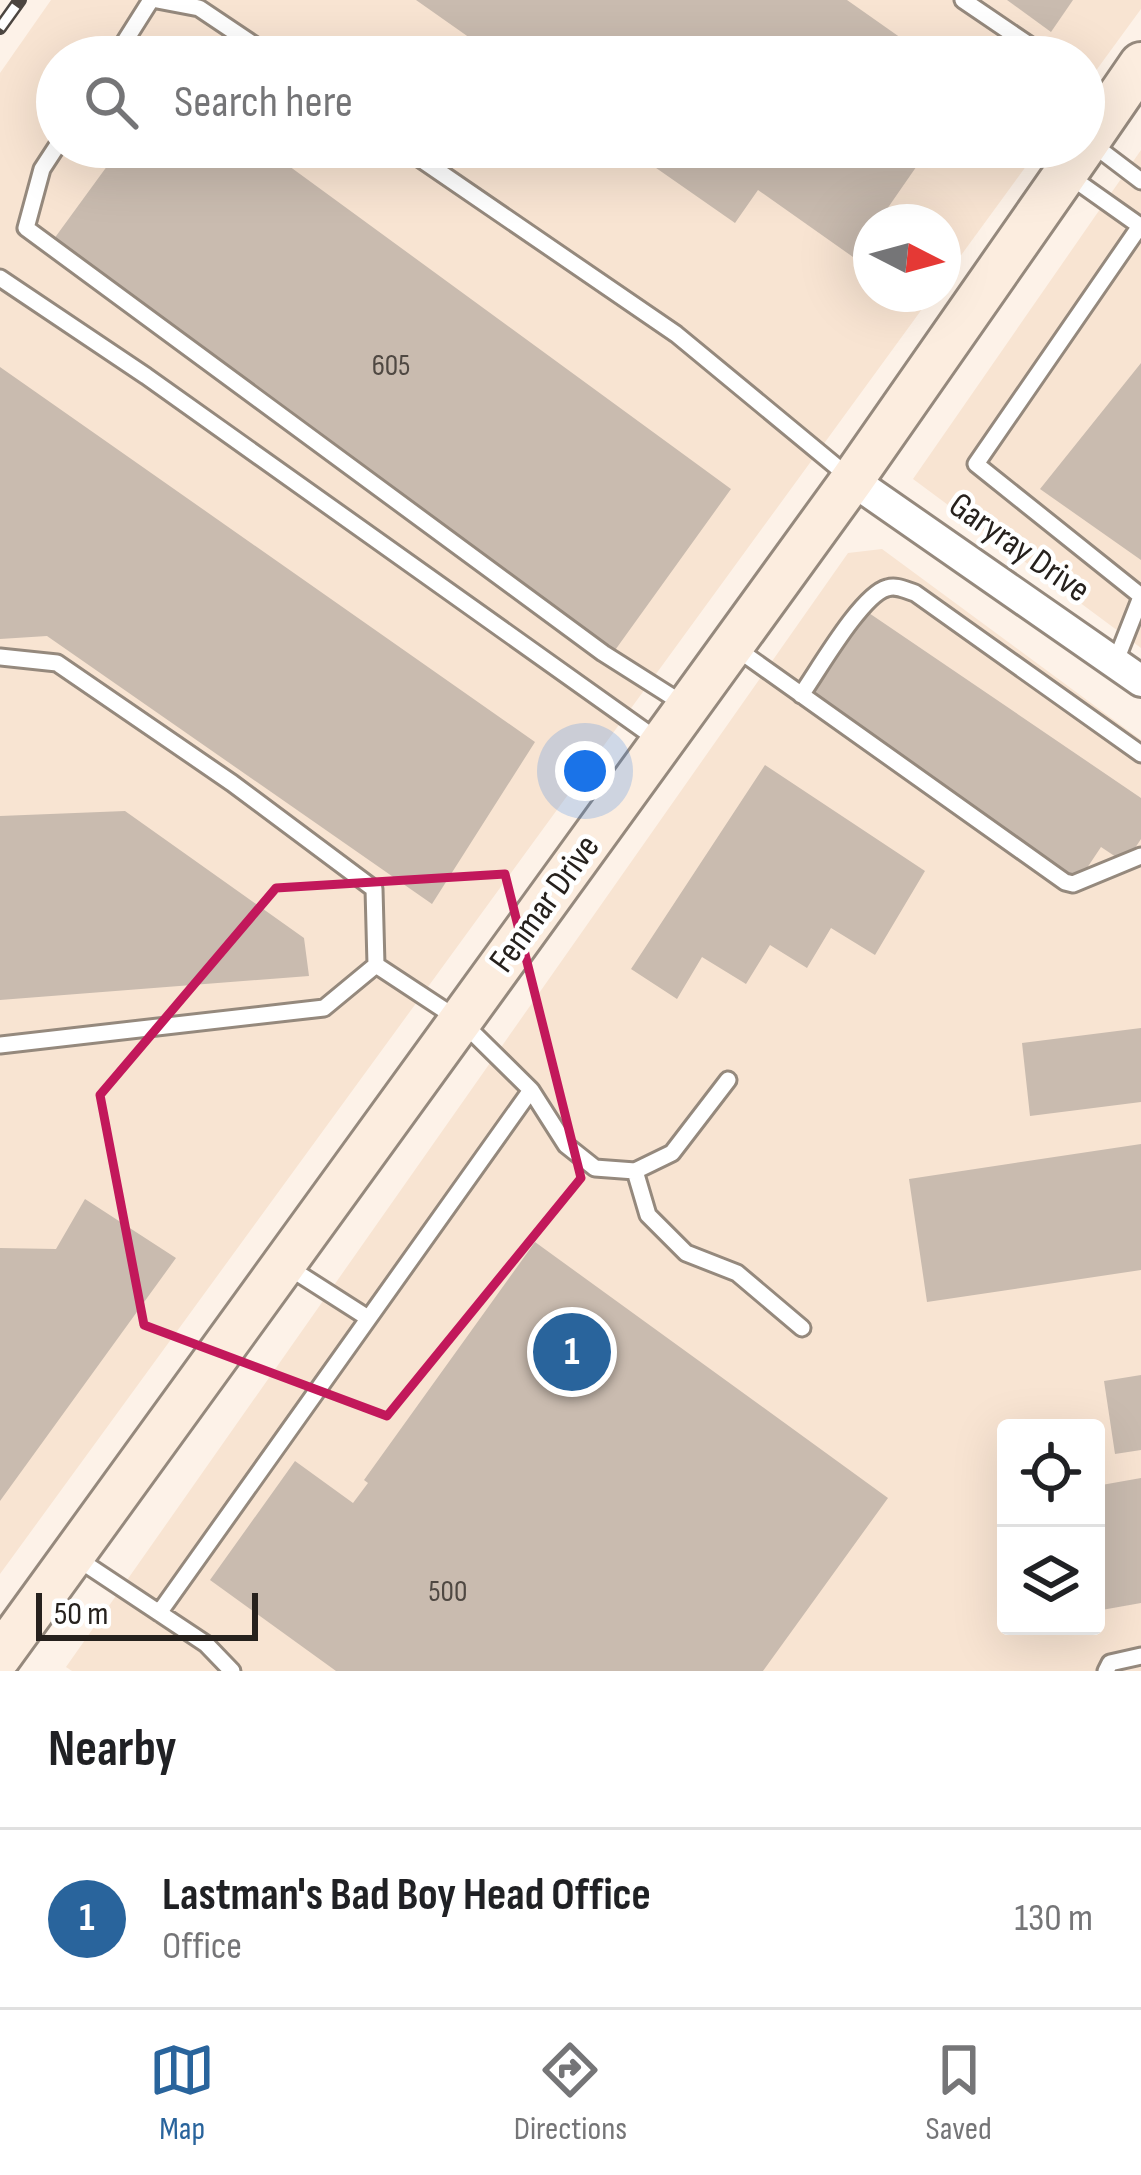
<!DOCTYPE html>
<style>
body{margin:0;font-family:"Sofia Sans Condensed",sans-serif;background:#f2f2f2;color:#202124}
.controls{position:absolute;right:36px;bottom:36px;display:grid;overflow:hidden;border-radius:12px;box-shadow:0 12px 48px #0002}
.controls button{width:108px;height:108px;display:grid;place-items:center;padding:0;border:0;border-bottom:3px solid #e0e0e0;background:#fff;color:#202124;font:60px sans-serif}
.compass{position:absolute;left:853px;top:204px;width:108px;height:108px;border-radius:50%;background:#fff;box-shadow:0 12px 48px #0002;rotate:96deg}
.scale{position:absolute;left:36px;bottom:30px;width:222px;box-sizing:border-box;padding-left:12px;border:6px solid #26211d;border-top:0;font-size:33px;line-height:42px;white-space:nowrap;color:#26211d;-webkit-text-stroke:9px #fff;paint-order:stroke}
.you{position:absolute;left:585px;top:771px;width:42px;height:42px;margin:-30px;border:9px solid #fff;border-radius:50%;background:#1a73e8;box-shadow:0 0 0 18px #1a73e833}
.badge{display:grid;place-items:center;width:78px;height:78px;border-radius:50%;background:#29649c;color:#fff;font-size:39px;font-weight:700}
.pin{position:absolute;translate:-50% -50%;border:6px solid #fff;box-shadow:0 3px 12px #0006}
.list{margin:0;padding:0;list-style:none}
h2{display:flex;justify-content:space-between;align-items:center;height:156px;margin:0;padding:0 48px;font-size:51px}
h2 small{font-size:39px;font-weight:400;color:#757577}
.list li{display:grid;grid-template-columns:78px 1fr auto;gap:36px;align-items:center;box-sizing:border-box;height:180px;padding:0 48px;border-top:3px solid #e0e0e0}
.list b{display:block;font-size:45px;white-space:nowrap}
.list p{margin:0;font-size:39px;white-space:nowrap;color:#757577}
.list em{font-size:39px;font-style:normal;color:#757577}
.icon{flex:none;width:66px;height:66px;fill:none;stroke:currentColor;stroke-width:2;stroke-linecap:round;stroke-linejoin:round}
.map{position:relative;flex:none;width:1141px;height:1671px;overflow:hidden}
.search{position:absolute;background:#fff;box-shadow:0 12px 48px #0002;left:36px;right:36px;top:36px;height:132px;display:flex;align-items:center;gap:30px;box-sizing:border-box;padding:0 42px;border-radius:66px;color:#757577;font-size:45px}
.sheet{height:336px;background:#fff}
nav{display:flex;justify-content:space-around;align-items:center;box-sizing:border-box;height:168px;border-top:3px solid #e0e0e0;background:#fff;font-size:33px;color:#757577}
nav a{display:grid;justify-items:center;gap:6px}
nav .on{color:#29649c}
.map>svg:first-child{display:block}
.built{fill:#f8e4d2;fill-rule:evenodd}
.building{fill:#c9bbaf}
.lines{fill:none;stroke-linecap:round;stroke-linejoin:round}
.lane-casing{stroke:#95897d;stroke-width:21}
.street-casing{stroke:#95897d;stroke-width:36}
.secondary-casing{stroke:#95897d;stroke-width:48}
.lane{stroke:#fff;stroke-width:15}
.street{stroke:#fff;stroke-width:30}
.secondary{stroke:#fceddf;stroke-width:42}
.rail-casing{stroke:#4c4641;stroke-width:14}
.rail{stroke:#fff;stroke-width:9;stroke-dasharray:27;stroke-linecap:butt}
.marked{fill:none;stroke:#c2185b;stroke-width:9;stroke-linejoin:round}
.labels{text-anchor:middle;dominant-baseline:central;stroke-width:9;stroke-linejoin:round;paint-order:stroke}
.number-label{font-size:30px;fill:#4f4842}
.street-label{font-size:36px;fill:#26211d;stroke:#fff}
</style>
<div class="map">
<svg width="1141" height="1671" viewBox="0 0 1141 1671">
<rect width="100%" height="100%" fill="#fdf2e8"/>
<path class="built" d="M 51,0 L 1141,0 L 1141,9 L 1084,87 L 1084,57 L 57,57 L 57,147 L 1040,147 L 943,280 L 943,222 L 871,222 L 871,294 L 933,294 L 0,1574 L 0,73 Z
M 1141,150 L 1141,648 L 913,479 Z
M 882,549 L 1141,740 L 1141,1671 L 72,1671 L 66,1667 L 848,553 ZM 1006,1428 L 1096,1428 L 1096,1626 L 1006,1626 Z"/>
<path class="building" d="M 416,0 L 847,0 L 928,57 L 497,57 Z
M 1007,0 L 1073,0 L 1051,32 Z
M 121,147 L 263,147 L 731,489 L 613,653 L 51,243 Z
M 626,147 L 930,147 L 878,222 L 871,222 L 871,232 L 853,257 L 758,190 L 735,223 Z
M 1141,363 L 1141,560 L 1040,489 Z
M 0,367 L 535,742 L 432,904 L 47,636 L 0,639 Z
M 866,611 L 1141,798 L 1141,839 L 1125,863 L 1101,847 L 1079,880 L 809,696 Z
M 765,765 L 925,871 L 875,955 L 831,928 L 807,968 L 770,945 L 746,984 L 702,957 L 677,999 L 631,969 Z
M 125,811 L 304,938 L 309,976 L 0,1000 L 0,816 Z
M 1141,1028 L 1141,1102 L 1030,1116 L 1022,1043 Z
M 1141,1144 L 1141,1270 L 927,1302 L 909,1179 Z
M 85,1199 L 176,1258 L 0,1501 L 0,1248 L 56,1249 Z
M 535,1242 L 888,1498 L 763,1671 L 336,1671 L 210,1580 L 295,1461 L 353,1503 L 368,1483 L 364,1480 Z
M 1141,1375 L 1141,1450 L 1115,1454 L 1104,1381 Z
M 1141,1478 L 1141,1603 L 1096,1611 L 1096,1486 Z"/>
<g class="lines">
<defs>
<path id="lane" d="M 157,0 L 199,8 L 272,57
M 963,0 L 1047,57
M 115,57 L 151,0
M 1084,82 L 1112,100
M 1091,143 L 1141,181
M 57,146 L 42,169 L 26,228 L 603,653 L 685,705
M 403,147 L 676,334 L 849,477
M 1068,175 L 1140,226 L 976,464 L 1141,596
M 0,278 L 146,376 L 659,741
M 733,646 L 1065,882 L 1073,884 L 1141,856
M 0,657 L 57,663 L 232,783 L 374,889 L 376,965
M 1115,663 L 1141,597
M 801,695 C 818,671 861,595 887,588 C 897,585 905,590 915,593 L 1141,754
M 0,1045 L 324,1008 L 376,965
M 531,1090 L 566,1145 L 595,1168 L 635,1171 L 672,1153 L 728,1080
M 635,1171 L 648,1215 L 686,1253 L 737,1273 L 802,1328
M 285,1265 L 368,1318
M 75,1557 L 206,1644 L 232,1671
M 159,1613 L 531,1090 L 461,1021 L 376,965
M 1106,1671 L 1110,1663 L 1141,1656"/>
<path id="street" d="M 852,480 L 1141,681"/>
<path id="secondary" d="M 1084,147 L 1141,64
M 0,1656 L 852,480 L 1084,147"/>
</defs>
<use href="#lane" class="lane-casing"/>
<use href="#street" class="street-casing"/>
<use href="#secondary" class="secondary-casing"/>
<use href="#lane" class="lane"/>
<use href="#street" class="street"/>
<use href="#secondary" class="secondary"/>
<defs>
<path id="rail" d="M 0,28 L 20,0"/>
</defs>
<use href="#rail" class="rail-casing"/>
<use href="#rail" class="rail"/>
</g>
<path class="marked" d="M 505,874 L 581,1178 L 387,1416 L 144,1325 L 100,1095 L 276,888 Z"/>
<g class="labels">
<g class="number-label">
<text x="391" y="366">605</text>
<text x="448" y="1592">500</text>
</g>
<g class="street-label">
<text transform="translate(1019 548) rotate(35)">Garyray Drive</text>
<text transform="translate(545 904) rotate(-54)">Fenmar Drive</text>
</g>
</g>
</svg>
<div class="controls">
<button><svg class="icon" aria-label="locate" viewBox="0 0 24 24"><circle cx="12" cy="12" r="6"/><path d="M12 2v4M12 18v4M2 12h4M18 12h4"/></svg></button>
<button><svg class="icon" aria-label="layers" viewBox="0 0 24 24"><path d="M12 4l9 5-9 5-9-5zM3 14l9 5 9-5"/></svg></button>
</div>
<svg class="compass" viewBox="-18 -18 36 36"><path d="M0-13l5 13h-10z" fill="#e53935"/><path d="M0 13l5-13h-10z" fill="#757577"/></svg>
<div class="scale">50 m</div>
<div class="you"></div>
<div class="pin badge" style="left:572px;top:1352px">1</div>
<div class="search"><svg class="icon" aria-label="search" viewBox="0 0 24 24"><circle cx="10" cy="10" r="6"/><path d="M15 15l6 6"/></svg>Search here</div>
</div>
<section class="sheet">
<h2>Nearby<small></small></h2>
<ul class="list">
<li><span class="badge">1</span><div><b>Lastman's Bad Boy Head Office</b><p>Office</p></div><em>130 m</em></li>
</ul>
</section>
<nav>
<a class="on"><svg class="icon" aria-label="map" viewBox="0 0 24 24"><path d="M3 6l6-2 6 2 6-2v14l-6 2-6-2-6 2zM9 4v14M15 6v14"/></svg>Map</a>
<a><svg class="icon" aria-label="directions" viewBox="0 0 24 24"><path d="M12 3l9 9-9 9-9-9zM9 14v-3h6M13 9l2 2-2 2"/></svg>Directions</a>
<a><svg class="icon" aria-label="saved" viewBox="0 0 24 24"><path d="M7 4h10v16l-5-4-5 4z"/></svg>Saved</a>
</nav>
